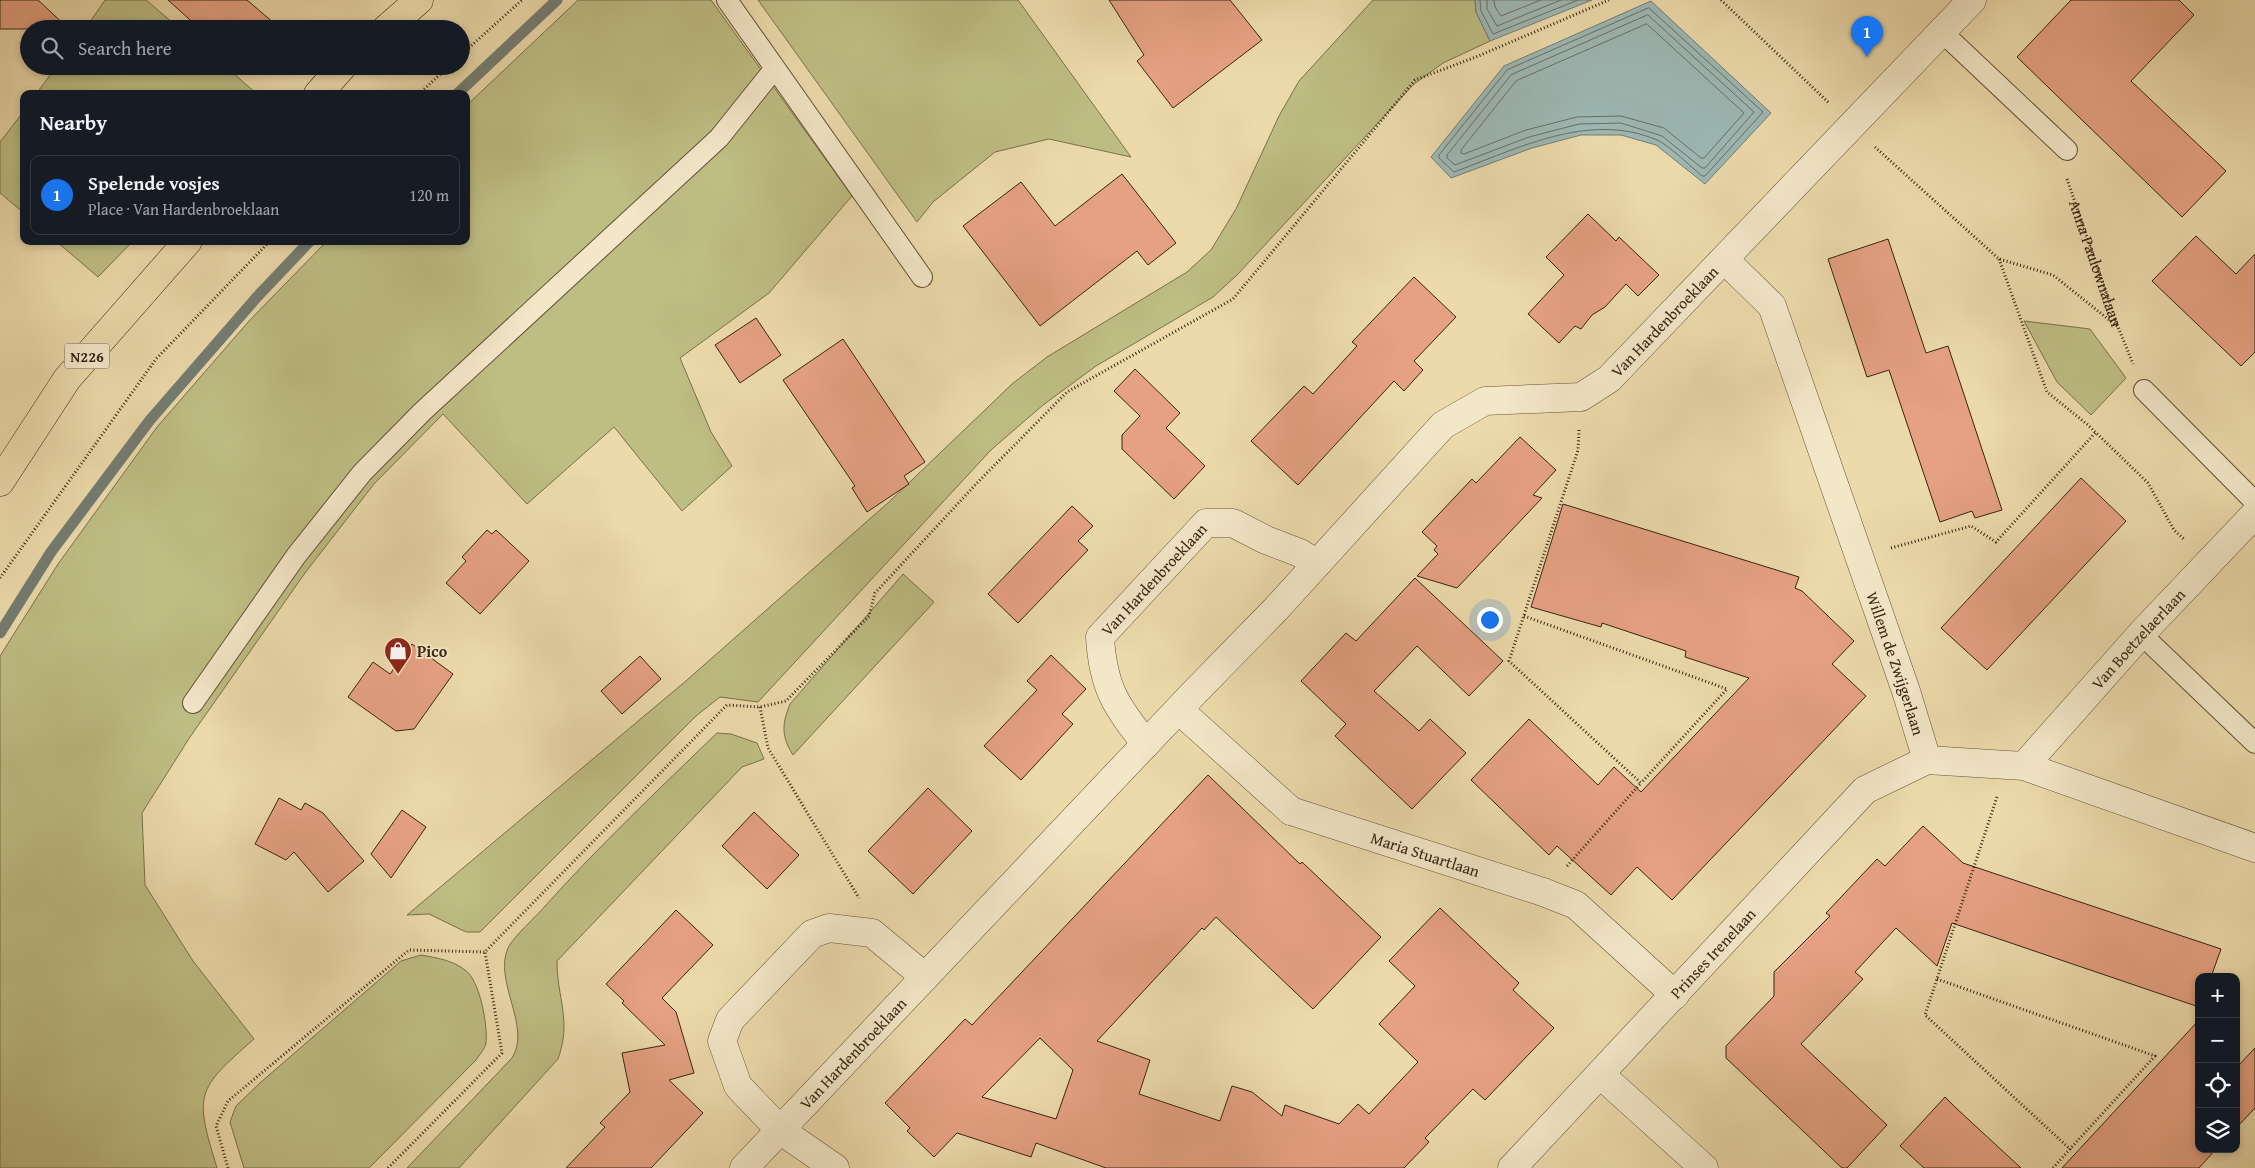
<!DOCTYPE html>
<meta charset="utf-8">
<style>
body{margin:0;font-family:"Gentium Book Plus",serif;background:#20242c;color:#f1f3f6}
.controls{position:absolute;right:15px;bottom:15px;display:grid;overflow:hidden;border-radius:10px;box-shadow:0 2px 8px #0003}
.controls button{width:45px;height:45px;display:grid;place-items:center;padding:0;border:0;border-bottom:1px solid #363941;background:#171b24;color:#f1f3f6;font:25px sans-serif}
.you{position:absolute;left:1489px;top:619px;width:18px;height:18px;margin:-12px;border:4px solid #fff;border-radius:50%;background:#1a73e8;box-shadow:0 0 0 8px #1a73e833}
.badge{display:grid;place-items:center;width:32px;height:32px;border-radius:50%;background:#1a73e8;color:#fff;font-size:16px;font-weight:700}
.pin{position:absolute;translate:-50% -41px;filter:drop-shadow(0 1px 2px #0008)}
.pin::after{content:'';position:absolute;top:26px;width:18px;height:15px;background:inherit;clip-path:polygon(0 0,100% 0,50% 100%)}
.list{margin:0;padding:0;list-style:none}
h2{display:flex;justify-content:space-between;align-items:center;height:65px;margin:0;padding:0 20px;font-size:21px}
h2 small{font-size:16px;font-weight:400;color:#9ea1a6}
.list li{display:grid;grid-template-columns:32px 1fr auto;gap:15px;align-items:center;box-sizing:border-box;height:80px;margin:0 10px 10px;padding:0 10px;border:1px solid #363941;border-radius:10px}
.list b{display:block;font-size:19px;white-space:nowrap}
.list p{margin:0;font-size:16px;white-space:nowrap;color:#9ea1a6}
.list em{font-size:16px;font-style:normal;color:#9ea1a6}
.icon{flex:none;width:28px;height:28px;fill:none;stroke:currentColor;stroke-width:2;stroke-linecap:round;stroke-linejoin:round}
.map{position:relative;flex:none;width:2255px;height:1168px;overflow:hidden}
.search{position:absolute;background:#171b24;box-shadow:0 2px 8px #0003;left:20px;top:20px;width:450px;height:55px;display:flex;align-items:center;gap:12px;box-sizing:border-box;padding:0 18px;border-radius:28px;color:#9ea1a6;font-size:19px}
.panel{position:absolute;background:#171b24;box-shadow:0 2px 8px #0003;left:20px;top:90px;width:450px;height:155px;border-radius:10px}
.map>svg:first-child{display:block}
.green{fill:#bebd84;stroke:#7a704b}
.water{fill:#9db8b4;stroke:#747d73}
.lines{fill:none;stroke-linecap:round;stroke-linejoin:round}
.shore{stroke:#6a6e63;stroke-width:1}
.stream{stroke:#747d73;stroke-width:11}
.building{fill:#e5a182;stroke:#372412;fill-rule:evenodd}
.service-casing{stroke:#645238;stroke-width:22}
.pedestrian-casing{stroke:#645238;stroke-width:29}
.minor-casing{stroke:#645238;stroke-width:29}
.tertiary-casing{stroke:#645238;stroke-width:29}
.primary-casing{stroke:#372412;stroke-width:29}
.path{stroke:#372412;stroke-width:3;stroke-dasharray:1 2.5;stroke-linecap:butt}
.service{stroke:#f3e7c8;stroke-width:20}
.pedestrian{stroke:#f3e7c8;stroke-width:28}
.minor{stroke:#f3e7c8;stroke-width:28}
.tertiary{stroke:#f3e7c8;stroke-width:28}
.primary{stroke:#ecdaab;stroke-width:28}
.labels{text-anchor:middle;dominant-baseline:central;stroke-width:4;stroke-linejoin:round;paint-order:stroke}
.shield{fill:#f3e7c8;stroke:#6f5e49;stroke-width:1}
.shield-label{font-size:15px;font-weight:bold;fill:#372412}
.street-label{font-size:16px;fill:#372412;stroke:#f3e7c8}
.poi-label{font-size:16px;font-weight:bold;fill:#372412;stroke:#f3e7c8;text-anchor:start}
</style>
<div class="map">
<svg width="2255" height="1168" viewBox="0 0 2255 1168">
<rect width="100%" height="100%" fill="#ecdaab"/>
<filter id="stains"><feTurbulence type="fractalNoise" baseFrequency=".004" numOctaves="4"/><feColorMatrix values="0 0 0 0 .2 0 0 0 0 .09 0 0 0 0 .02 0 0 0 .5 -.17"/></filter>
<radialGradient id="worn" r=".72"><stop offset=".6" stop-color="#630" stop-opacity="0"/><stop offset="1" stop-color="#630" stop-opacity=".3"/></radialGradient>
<path class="green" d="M 105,0 L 146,0 L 180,29 L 85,29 Z
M 578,0 L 711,0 L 852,196 L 769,293 L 680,358 L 711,432 L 732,466 L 682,511 L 614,427 L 527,504 L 443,414 L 374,484 L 305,573 L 190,737 L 142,813 L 145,885 L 193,961 L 254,1039 C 196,1090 194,1093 217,1168 L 0,1168 L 0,656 L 58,564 L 157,427 L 249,321 L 327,241 L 466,241 L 466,106 Z
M 758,0 L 1018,0 L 1131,157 L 1049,139 L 995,152 L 933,202 L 917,222 Z
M 1373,0 L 1475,0 L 1476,12 L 1490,41 L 1443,63 L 1414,84 L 1238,274 L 1213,297 L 1096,366 L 1043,405 L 991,450 L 758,702 L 720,697 L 696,716 L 480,932 L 466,932 L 429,914 L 407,915 L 687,680 L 889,502 L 1012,384 L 1047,357 L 1187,272 L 1211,250 L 1236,209 L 1279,116 L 1299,81 Z
M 57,66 L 225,66 L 257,94 L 36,94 Z
M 24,111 L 24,213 L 0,193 L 0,142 Z
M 56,241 L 133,241 L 98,277 Z
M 2024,321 L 2090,329 L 2126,378 L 2091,415 L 2057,382 Z
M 903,574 L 934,602 L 793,755 C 781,736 782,724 790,704 Z
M 717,733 L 731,734 L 757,743 L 764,759 L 742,767 L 557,961 C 557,999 572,1020 558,1059 L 459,1168 L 407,1168 L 512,1058 C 532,1027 493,981 508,948 C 513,937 537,916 546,905 C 600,845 659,789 717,733 Z
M 421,955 C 437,958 452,960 465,970 C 480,980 488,1026 486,1043 C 485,1049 479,1055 476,1060 L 369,1168 L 244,1168 L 230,1122 L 236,1106 L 261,1082 L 401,961 Z"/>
<path class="water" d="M 1475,0 L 1592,0 L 1490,41 L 1476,12 Z
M 1651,1 L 1771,113 L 1705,184 L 1656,145 L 1621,135 L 1581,135 L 1532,148 L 1451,178 L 1431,157 L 1504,66 Z"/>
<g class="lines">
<path class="shore" d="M 1480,0 L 1481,11 L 1493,34 L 1578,0
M 1487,0 L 1487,9 L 1497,26 L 1561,0
M 1494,0 L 1495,7 L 1501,16 L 1541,0
M 1649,8 L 1763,112 L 1705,176 L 1702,176 C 1691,167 1669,145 1657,140 C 1589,111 1517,149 1454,172 L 1439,158 L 1439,155 L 1507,70 Z
M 1648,15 L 1754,112 L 1705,168 L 1702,168 L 1662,136 L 1621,123 L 1579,124 L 1529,137 L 1455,165 L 1447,158 L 1447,155 L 1511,75 Z
M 1647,24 L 1744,113 L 1704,158 L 1701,158 L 1664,128 L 1621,116 L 1577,117 L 1526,130 L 1464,154 L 1461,153 L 1461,150 L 1516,81 Z"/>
<path class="stream" d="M 457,94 L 557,0
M 0,633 L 51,552 L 150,420 L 256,298 L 310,241"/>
</g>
<path class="building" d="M 0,0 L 38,0 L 69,29 L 0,29 Z
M 168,0 L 247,0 L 281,29 L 200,29 Z
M 1109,0 L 1230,0 L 1262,40 L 1173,108 L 1137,61 L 1144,55 Z
M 2071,0 L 2179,0 L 2194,15 L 2131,81 L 2226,171 L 2182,217 L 2017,57 Z
M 1122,174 L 1176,243 L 1148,265 L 1137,251 L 1040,326 L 963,226 L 1021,182 L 1055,226 Z
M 1588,214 L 1616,241 L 1619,237 L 1659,275 L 1638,296 L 1626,284 L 1605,307 L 1592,315 L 1581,329 L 1575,326 L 1559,343 L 1528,314 L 1564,275 L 1546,257 Z
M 2196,236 L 2236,274 L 2255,254 L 2255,352 L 2241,366 L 2152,281 Z
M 1888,239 L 1926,353 L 1948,346 L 2002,510 L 1975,518 L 1972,511 L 1940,522 L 1889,370 L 1867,377 L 1828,259 Z
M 1414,277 L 1456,317 L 1414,361 L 1423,370 L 1404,391 L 1394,381 L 1298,485 L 1251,441 L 1304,386 L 1313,394 L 1357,346 L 1352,342 Z
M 756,318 L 781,355 L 740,383 L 715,345 Z
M 843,339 L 925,462 L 904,476 L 909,484 L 867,512 L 852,488 L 855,486 L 783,380 Z
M 1135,369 L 1180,413 L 1166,428 L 1205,466 L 1174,499 L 1122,449 L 1122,435 L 1140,416 L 1114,391 Z
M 1520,437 L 1556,470 L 1533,495 L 1542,498 L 1457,588 L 1417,576 L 1438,554 L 1434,550 L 1437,546 L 1422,532 L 1472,479 L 1476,483 Z
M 2081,478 L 2126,521 L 1987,670 L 1941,628 Z
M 1563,504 L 1799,577 L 1795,588 L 1802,591 L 1854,641 L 1832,664 L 1866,696 L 1672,900 L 1637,867 L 1611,895 L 1557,846 L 1549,855 L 1471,780 L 1529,719 L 1598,785 L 1614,767 L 1641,792 L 1749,678 L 1685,657 L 1686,651 L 1602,623 L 1601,627 L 1531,607 Z
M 1072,506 L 1093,526 L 1078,541 L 1088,550 L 1018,623 L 988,594 Z
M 487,530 L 492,534 L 496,530 L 529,561 L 480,614 L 446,583 L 466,561 L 462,557 Z
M 1415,578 L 1503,661 L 1469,696 L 1417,646 L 1374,691 L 1419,731 L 1430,719 L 1466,753 L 1412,809 L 1335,736 L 1346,724 L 1301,681 L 1346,633 L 1356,641 Z
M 412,644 L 453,674 L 414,729 L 396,731 L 348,697 L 373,662 L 390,674 Z
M 1051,655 L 1086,689 L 1062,714 L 1073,724 L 1021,780 L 984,746 L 1037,690 L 1027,681 Z
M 640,656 L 661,679 L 622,714 L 601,691 Z
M 1208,775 L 1300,864 L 1302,862 L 1381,937 L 1313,1009 L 1216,917 L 1204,930 L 1202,928 L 1097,1041 L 1150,1060 L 1139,1094 L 1220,1121 L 1232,1086 L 1252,1092 L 1282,1116 L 1285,1105 L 1339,1124 L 1358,1104 L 1369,1114 L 1418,1062 L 1379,1024 L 1415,986 L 1389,961 L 1440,908 L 1519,983 L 1513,990 L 1554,1028 L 1485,1100 L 1473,1089 L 1425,1138 L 1429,1142 L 1404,1168 L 1106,1168 L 1036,1143 L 1031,1157 L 957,1133 L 934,1157 L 907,1131 L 910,1128 L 885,1103 L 965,1019 L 972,1025 ZM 1040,1038 L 1073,1070 L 1056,1119 L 982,1097 Z
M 928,788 L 972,831 L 913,894 L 868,851 Z
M 279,798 L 301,810 L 305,803 L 323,813 L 364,861 L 328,892 L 294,852 L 286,860 L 255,844 Z
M 402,810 L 426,827 L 391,878 L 371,854 Z
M 754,812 L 799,855 L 767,889 L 722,846 Z
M 1923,826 L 1963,863 L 2221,949 L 2211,977 L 2199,977 L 2199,1007 L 1952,923 L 1937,966 L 1896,928 L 1855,972 L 1863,979 L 1801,1044 L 1887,1125 L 1847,1168 L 1842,1168 L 1726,1058 L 1726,1046 L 1774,996 L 1774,972 L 1830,916 L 1826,913 L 1877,859 L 1885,866 Z
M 676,910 L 713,945 L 662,998 L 676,1012 L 694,1073 L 669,1080 L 703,1113 L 651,1168 L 566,1168 L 605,1127 L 600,1123 L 630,1092 L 622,1053 L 665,1045 L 622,1003 L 624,1001 L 606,984 Z
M 2199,1020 L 2199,1149 L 2216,1149 L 2199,1168 L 2062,1168 Z
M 2255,1048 L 2255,1108 L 2236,1128 L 2236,1068 Z
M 1945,1097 L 1956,1108 L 2021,1168 L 1924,1168 L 1900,1146 Z"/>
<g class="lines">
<defs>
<path id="service" d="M 727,0 L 922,277
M 1942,32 L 2067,150
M 2144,390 L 2255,502
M 2141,634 L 2255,743
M 193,703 L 296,556 L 362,473 L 422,412 L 719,138 L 775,68"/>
<g id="pedestrian">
<path id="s2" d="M 1291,811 L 1543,892"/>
</g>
<g id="minor">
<path id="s3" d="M 1725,260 L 1772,306 L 1906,691 L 1927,760 L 2024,766 L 2255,848"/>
<path d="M 1179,710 L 1291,811"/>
<path id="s4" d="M 1146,744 C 1116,706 1103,688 1100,637 L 1206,523 L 1233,523 L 1266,540 L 1300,553 L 1317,564"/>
<path id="s5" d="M 2024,766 L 2141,634 L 2255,514"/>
<path d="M 1543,892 L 1576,905 L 1675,995"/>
<path d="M 1601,1075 L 1704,1168"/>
<path id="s6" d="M 744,1168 L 1193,694 L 1276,609 L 1443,425 L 1485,401 L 1581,397 L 1609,379 L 1972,0"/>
<path d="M 835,1168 L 780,1130 L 738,1086 L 722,1041 L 730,1020 L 812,934 L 829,928 L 872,933 L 925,977"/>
</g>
<g id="tertiary">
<path id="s7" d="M 1512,1168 L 1865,790 L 1927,760"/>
</g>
<path id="primary" d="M 386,29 L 419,0
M 318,94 L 343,66
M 0,482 L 67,379 L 188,241"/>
</defs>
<use href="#service" class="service-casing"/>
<use href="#pedestrian" class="pedestrian-casing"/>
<use href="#minor" class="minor-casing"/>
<use href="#tertiary" class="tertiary-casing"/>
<use href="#primary" class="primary-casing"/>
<g class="path">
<path d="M 1721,0 L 1829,103"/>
<path d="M 461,55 L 522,0"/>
<path d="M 419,94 L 449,66"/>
<path d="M 1875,147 L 1999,259 L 2053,275 L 2118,327"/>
<path id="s1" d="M 2067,179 L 2118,327 L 2133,364"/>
<path d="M 1999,259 L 2047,392 L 2088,425 L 2148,483 L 2174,530 L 2185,540"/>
<path d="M 1891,548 L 1971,526 L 1996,542 L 2096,432"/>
<path d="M 0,578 L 156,359 L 270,241"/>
<path d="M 1524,616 L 1727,689 L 1641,783"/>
<path d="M 760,707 L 768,748 L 859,898"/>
<path d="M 1997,797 L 1925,1015 L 2070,1149 L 2053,1168"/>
<path d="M 1567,866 L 1641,783 L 1509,661 L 1578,450 L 1579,430"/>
<path d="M 1937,979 L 2155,1056 L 2070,1149"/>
<path d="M 228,1168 L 216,1126 L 228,1101 L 409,950 L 485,952"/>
<path d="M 388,1168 L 502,1053 L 485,952 L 727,705 L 760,707 L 786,701 L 869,616 L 875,593 L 977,483 L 1067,392 L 1233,299 L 1415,80 L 1476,57 L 1609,0"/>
</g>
<use href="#service" class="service"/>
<use href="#pedestrian" class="pedestrian"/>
<use href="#minor" class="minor"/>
<use href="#tertiary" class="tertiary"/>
<use href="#primary" class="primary"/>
</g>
<defs>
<symbol id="shop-pin" viewBox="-11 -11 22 30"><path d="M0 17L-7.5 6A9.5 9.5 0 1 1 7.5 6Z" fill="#8f2418" stroke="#f3e7c8"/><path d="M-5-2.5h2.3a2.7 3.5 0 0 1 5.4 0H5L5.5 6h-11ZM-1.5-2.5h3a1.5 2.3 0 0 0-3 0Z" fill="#fff"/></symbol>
</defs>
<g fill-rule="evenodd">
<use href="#shop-pin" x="382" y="635" width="32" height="43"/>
</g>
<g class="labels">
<rect class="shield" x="64.5" y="343.5" width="45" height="25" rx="4"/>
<g class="shield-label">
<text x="87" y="356">N226</text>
</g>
<g class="street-label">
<text stroke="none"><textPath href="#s1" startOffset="89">Anna Paulownalaan</textPath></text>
<text stroke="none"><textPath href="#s6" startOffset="1278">Van Hardenbroeklaan</textPath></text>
<text stroke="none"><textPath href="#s4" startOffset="198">Van Hardenbroeklaan</textPath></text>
<text stroke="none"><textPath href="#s5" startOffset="171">Van Boetzelaerlaan</textPath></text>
<text stroke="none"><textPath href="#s3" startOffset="444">Willem de Zwijgerlaan</textPath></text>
<text stroke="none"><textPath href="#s2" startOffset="141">Maria Stuartlaan</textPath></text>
<text stroke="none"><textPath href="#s7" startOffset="294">Prinses Irenelaan</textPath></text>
<text stroke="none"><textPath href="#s6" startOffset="158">Van Hardenbroeklaan</textPath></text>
</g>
<g class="poi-label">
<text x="417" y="651">Pico</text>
</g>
</g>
<rect width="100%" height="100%" filter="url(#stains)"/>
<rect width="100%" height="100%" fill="url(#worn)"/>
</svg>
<div class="controls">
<button>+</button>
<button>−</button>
<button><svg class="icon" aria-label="locate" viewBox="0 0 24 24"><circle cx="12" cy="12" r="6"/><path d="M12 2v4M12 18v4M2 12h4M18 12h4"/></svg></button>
<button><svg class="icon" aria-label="layers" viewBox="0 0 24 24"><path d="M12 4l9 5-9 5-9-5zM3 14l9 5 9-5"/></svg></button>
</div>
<div class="you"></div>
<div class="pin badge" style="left:1867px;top:57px">1</div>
<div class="search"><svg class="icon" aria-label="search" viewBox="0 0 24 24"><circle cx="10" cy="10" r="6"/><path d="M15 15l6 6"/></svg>Search here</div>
<section class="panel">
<h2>Nearby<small></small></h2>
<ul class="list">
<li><span class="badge">1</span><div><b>Spelende vosjes</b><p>Place · Van Hardenbroeklaan</p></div><em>120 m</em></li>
</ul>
</section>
</div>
